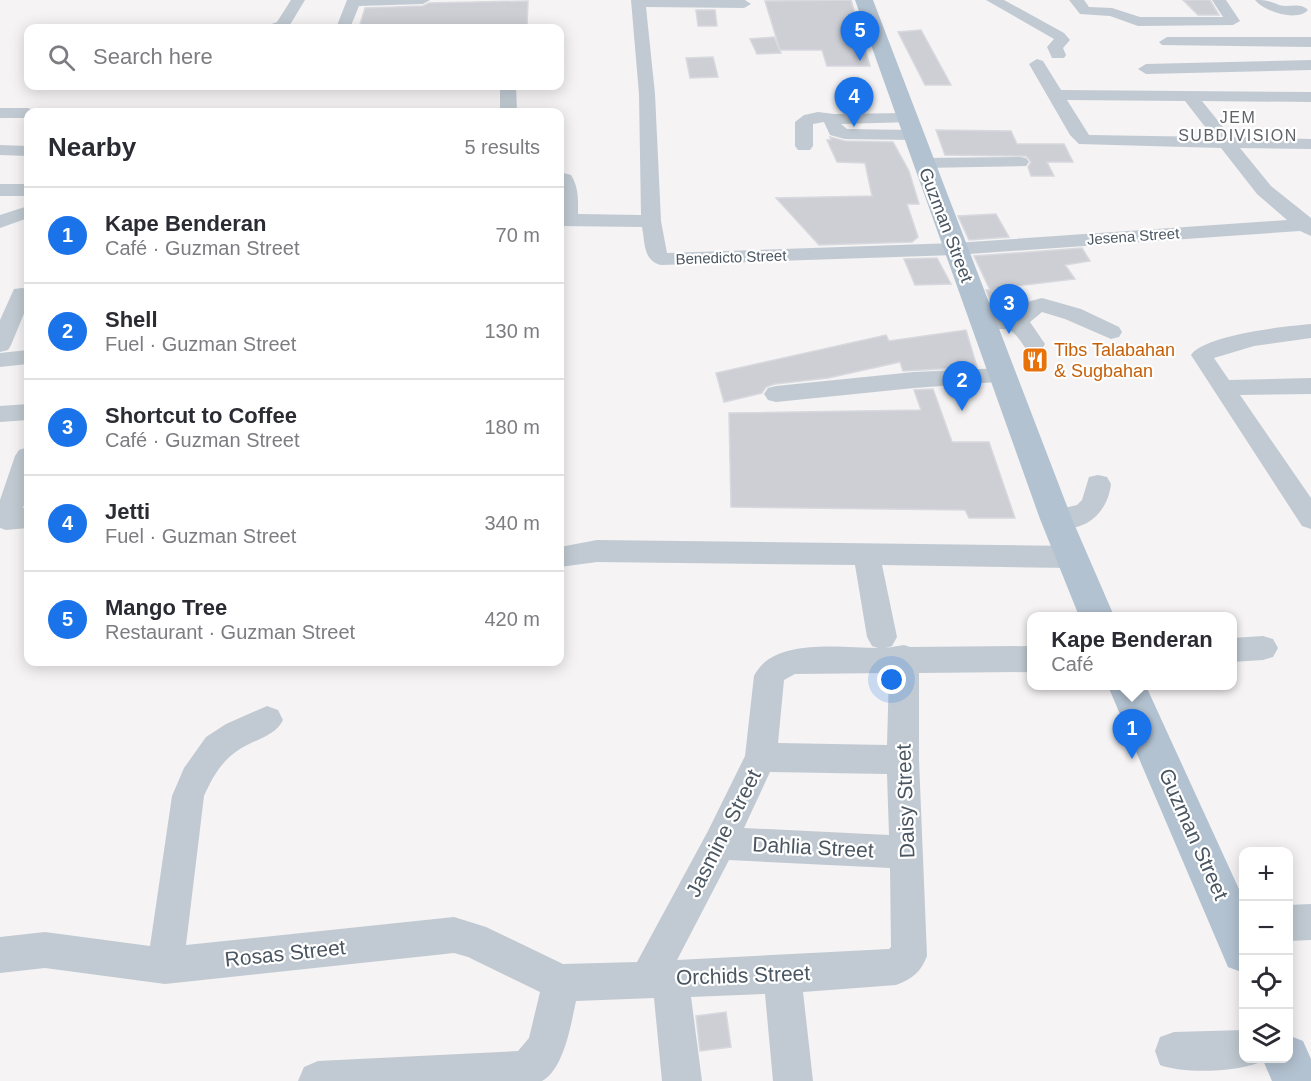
<!DOCTYPE html>
<meta charset="utf-8">
<style>
body{margin:0;font-family:Arial,sans-serif;background:#f2f2f3;color:#2b2b33}
.controls{position:absolute;right:18px;bottom:18px;display:grid;overflow:hidden;border-radius:12px;box-shadow:0 3px 15px #0003}
.controls button{width:54px;height:54px;display:grid;place-items:center;padding:0;border:0;border-bottom:2px solid #e1e1e2;background:#fff;color:#2b2b33;font:30px sans-serif}
.you{position:absolute;left:892px;top:680px;width:21px;height:21px;margin:-15px;border:4px solid #fff;border-radius:50%;background:#1a73e8;box-shadow:0 0 0 9px #1a73e833}
.badge{display:grid;place-items:center;width:39px;height:39px;border-radius:50%;background:#1a73e8;color:#fff;font-size:20px;font-weight:700}
.pin{position:absolute;translate:-50% -50px;filter:drop-shadow(0 2px 3px #0008)}
.pin::after{content:'';position:absolute;top:32px;width:21px;height:18px;background:inherit;clip-path:polygon(0 0,100% 0,50% 100%)}
.popup{position:absolute;left:1027px;top:612px;width:210px;height:78px;box-sizing:border-box;display:grid;place-content:center;border-radius:12px;background:#fff;filter:drop-shadow(0 2px 4px #0005);font-size:20px;white-space:nowrap;color:#7c7c81}
.popup b{font-size:22px;color:#2b2b33}
.popup::after{content:'';position:absolute;left:50%;top:100%;margin-left:-12px;border:12px solid transparent;border-top-color:#fff}
.list{margin:0;padding:0;list-style:none}
h2{display:flex;justify-content:space-between;align-items:center;height:78px;margin:0;padding:0 24px;font-size:26px}
h2 small{font-size:20px;font-weight:400;color:#7c7c81}
.list li{display:grid;grid-template-columns:39px 1fr auto;gap:18px;align-items:center;box-sizing:border-box;height:96px;padding:0 24px;border-top:2px solid #e1e1e2}
.list b{display:block;font-size:22px;white-space:nowrap}
.list p{margin:0;font-size:20px;white-space:nowrap;color:#7c7c81}
.list em{font-size:20px;font-style:normal;color:#7c7c81}
.icon{flex:none;width:33px;height:33px;fill:none;stroke:currentColor;stroke-width:2;stroke-linecap:round;stroke-linejoin:round}
.map{position:relative;flex:none;width:1311px;height:1081px;overflow:hidden}
.search{position:absolute;background:#fff;box-shadow:0 3px 15px #0003;left:24px;top:24px;width:540px;height:66px;display:flex;align-items:center;gap:15px;box-sizing:border-box;padding:0 21px;border-radius:12px;color:#7c7c81;font-size:22px}
.panel{position:absolute;background:#fff;box-shadow:0 3px 15px #0003;left:24px;top:108px;width:540px;height:558px;border-radius:12px}
.map>svg:first-child{display:block}
.building{fill:#cdcfd5;stroke:#d7d9de;stroke-width:1.5}
.lines{fill:none;stroke-linecap:round;stroke-linejoin:round}
.minor{fill:#c1cad2;fill-rule:evenodd}
.major{fill:#b3c2d1;fill-rule:evenodd}
.labels{text-anchor:middle;dominant-baseline:central;stroke-width:4.5;stroke-linejoin:round;paint-order:stroke}
.far-street-label{font-size:15px;fill:#4a5661;stroke:#fff}
.far-neighbourhood-label{font-size:16px;letter-spacing:1.5px;fill:#5f6368;stroke:#fff}
.street-label{font-size:18px;fill:#4a5661;stroke:#fff}
.food-label{font-size:18px;fill:#c56008;stroke:#fff;text-anchor:start}
.near-street-label{font-size:21px;fill:#4a5661;stroke:#fff}
</style>
<div class="map">
<svg width="1311" height="1081" viewBox="0 0 1311 1081">
<rect width="100%" height="100%" fill="#f5f3f3"/>
<path class="building" d="M 851,0 L 870,66 L 827,66 L 822,50 L 780,50 L 765,1 Z
M 1183,0 L 1210,0 L 1219,15 L 1198,15 Z
M 528,1 L 527,26 L 359,28 L 365,8 L 423,6 L 429,3 Z
M 696,10 L 715,10 L 717,26 L 698,26 Z
M 921,30 L 951,85 L 925,85 L 898,32 Z
M 774,37 L 781,53 L 757,54 L 750,39 Z
M 713,57 L 718,77 L 690,78 L 686,58 Z
M 936,130 L 1011,131 L 1017,144 L 1064,144 L 1073,162 L 1047,162 L 1054,176 L 1031,176 L 1028,167 L 1031,162 L 1026,156 L 945,155 Z
M 830,137 L 845,141 L 893,142 L 909,171 L 919,204 L 907,204 L 918,237 L 912,242 L 819,245 L 776,198 L 872,196 L 865,163 L 837,162 L 827,140 L 831,140 Z
M 996,214 L 1009,237 L 969,240 L 958,216 Z
M 1082,248 L 1090,261 L 1065,265 L 1075,279 L 1016,286 L 1023,303 L 1018,307 L 994,308 L 986,290 L 990,290 L 974,256 Z
M 937,258 L 951,284 L 915,285 L 904,259 Z
M 966,330 L 977,367 L 903,371 L 900,362 L 828,378 L 775,384 L 766,387 L 762,393 L 724,402 L 716,373 L 886,335 L 889,341 Z
M 933,389 L 952,442 L 989,442 L 1015,518 L 969,518 L 965,510 L 731,507 L 729,413 L 921,410 L 914,390 Z
M 726,1012 L 731,1047 L 700,1051 L 696,1016 Z"/>
<g class="lines">
<path class="minor" d="M 291,0 L 305,0 L 288,28 L 267,28 L 269,25 L 277,22 Z
M 347,0 L 430,0 L 423,4 L 359,6 L 350,28 L 336,28 Z
M 631,0 L 745,0 L 751,4 L 744,8 L 646,7 L 655,94 L 661,221 L 667,253 L 955,243 L 1287,220 L 1257,194 L 1221,148 L 1079,144 L 1070,135 L 1029,64 L 1037,59 L 1043,61 L 1061,90 L 1311,92 L 1311,102 L 1202,101 L 1231,137 L 1311,139 L 1311,149 L 1240,148 L 1271,186 L 1311,218 L 1311,236 L 1300,231 L 955,255 L 661,265 C 643,261 645,242 642,227 L 560,226 L 560,172 L 571,175 C 579,188 578,200 578,214 L 641,215 L 639,94 ZM 1067,100 L 1185,101 L 1213,137 L 1089,135 Z
M 986,0 L 1004,0 L 1064,33 L 1070,40 L 1063,48 L 1066,55 L 1064,58 L 1052,58 L 1047,47 L 1054,39 Z
M 1069,0 L 1084,0 L 1089,7 L 1112,8 L 1140,17 L 1223,17 L 1212,0 L 1226,0 L 1240,21 L 1233,25 L 1138,26 L 1110,16 L 1080,14 Z
M 1255,0 C 1267,0 1269,1 1279,5 C 1289,8 1300,2 1308,10 C 1297,22 1265,12 1255,0 Z
M 1167,37 L 1311,37 L 1311,47 L 1162,45 L 1159,42 Z
M 1311,60 L 1311,70 L 1146,74 L 1138,69 L 1146,64 Z
M 500,86 L 516,86 L 517,112 L 500,112 Z
M 0,108 L 28,108 L 36,112 L 28,112 L 28,118 L 0,118 Z
M 818,112 L 834,114 L 906,113 L 912,114 L 915,118 L 912,122 L 841,124 L 847,129 L 912,130 L 918,131 L 921,135 L 918,139 L 912,140 L 845,139 L 830,135 L 824,122 L 813,124 L 813,146 L 810,150 L 798,150 L 795,146 L 795,122 L 804,115 Z
M 0,145 L 28,146 L 28,156 L 0,155 Z
M 1020,157 L 1026,158 L 1029,162 L 1026,166 L 923,168 L 917,167 L 914,163 L 917,159 L 923,158 Z
M 0,184 L 28,184 L 28,196 L 0,196 Z
M 28,206 L 28,218 L 0,228 L 0,215 Z
M 22,288 L 28,289 L 28,304 L 11,345 L 8,350 L 0,352 L 0,320 L 14,289 Z
M 1042,298 L 1081,309 L 1119,327 L 1122,332 L 1119,337 L 1111,339 L 1065,319 L 1042,312 L 1030,322 L 1045,344 L 1042,349 L 1034,351 L 1026,349 C 1005,317 1007,335 977,328 L 974,323 L 977,318 L 1013,314 L 1027,302 Z
M 1311,324 L 1311,338 L 1254,346 L 1214,358 L 1229,380 L 1311,378 L 1311,394 L 1240,395 L 1311,498 L 1311,529 L 1302,526 L 1191,355 C 1204,335 1286,326 1311,324 Z
M 28,350 L 28,364 L 0,367 L 0,353 Z
M 1003,368 L 1011,371 L 1015,376 L 1011,381 L 914,388 L 776,402 L 768,400 L 764,394 L 768,388 L 776,386 L 914,372 Z
M 28,404 L 28,420 L 0,422 L 0,406 Z
M 28,447 L 28,492 L 23,508 L 28,508 L 28,528 L 6,530 L 0,528 L 0,500 L 15,456 L 19,450 Z
M 1098,475 L 1107,477 L 1111,484 C 1107,517 1080,536 1047,526 L 1043,519 L 1047,512 L 1077,505 L 1082,500 L 1089,477 Z
M 597,540 L 1071,546 L 1081,549 L 1085,557 L 1081,565 L 1071,568 L 882,565 L 897,637 L 892,646 L 886,648 L 904,645 L 910,647 L 1032,646 L 1032,672 L 919,673 L 919,760 L 927,956 C 921,972 912,979 896,985 L 803,992 L 813,1081 L 773,1081 L 765,994 L 691,997 L 702,1081 L 662,1081 L 654,998 L 576,1001 C 571,1024 564,1069 542,1081 L 298,1081 L 304,1067 L 318,1061 L 518,1051 L 529,1038 L 540,992 L 468,957 L 454,953 L 165,984 L 45,968 L 0,973 L 0,937 L 45,932 L 150,946 L 172,796 L 184,768 L 206,737 L 226,724 L 267,706 L 278,710 L 283,720 C 275,737 252,740 237,751 C 221,762 212,778 204,796 L 186,945 L 454,917 L 486,927 L 563,964 L 637,962 L 708,831 L 745,756 L 754,676 C 773,637 841,648 878,648 L 872,646 L 867,637 L 855,565 L 597,562 L 560,567 L 560,547 ZM 889,673 L 887,745 L 778,743 L 784,680 L 795,674 ZM 770,772 L 887,774 L 889,835 L 744,828 ZM 729,860 L 890,868 L 891,947 L 889,949 L 677,960 Z
M 1263,636 L 1273,639 L 1278,648 L 1273,657 L 1263,660 L 1232,662 L 1232,638 Z
M 1311,904 L 1311,940 L 1288,941 L 1288,905 Z
M 1244,1030 L 1244,1058 L 1259,1058 L 1258,1063 C 1234,1072 1184,1074 1160,1065 L 1155,1051 L 1160,1037 L 1174,1032 Z"/>
<path class="major" d="M 855,0 L 873,0 L 1072,519 L 1114,616 L 1079,616 L 1040,519 Z
M 1108,686 L 1146,686 L 1244,900 L 1244,973 L 1228,967 Z
M 1288,1035 L 1303,1041 L 1311,1059 L 1311,1081 L 1272,1081 L 1262,1058 L 1288,1058 Z"/>
</g>
<defs>
<symbol id="restaurant-square" viewBox="-11 -11 22 22"><rect x="-9" y="-9" width="18" height="18" rx="4" fill="#e8710a" stroke="#fff"/><path d="M-5-6h1v4h1v-4h1v4h1v-4h1v5L-1.5 .5V6h-2V.5L-5-1ZM5-6V6H3V1.5H1.5Q1.5-4 5-6Z" fill="#fff"/></symbol>
</defs>
<g fill-rule="evenodd">
<use href="#restaurant-square" x="1020" y="345" width="30" height="30"/>
</g>
<g class="labels">
<g class="far-street-label">
<text transform="translate(1133 236) rotate(-4)">Jesena Street</text>
<text transform="translate(731 257) rotate(-2)">Benedicto Street</text>
</g>
<g class="far-neighbourhood-label">
<text x="1238" y="117">JEM<tspan x="1238" dy="18">SUBDIVISION</tspan></text>
</g>
<g class="street-label">
<text transform="translate(946 225) rotate(69)">Guzman Street</text>
</g>
<g class="food-label">
<text x="1054" y="350">Tibs Talabahan<tspan x="1054" dy="21">&amp; Sugbahan</tspan></text>
</g>
<g class="near-street-label">
<text transform="translate(905 801) rotate(-92)">Daisy Street</text>
<text transform="translate(723 833) rotate(-63)">Jasmine Street</text>
<text transform="translate(1194 834) rotate(66)">Guzman Street</text>
<text transform="translate(813 847) rotate(3)">Dahlia Street</text>
<text transform="translate(285 953) rotate(-6)">Rosas Street</text>
<text transform="translate(743 975) rotate(-2)">Orchids Street</text>
</g>
</g>
</svg>
<div class="controls">
<button>+</button>
<button>−</button>
<button><svg class="icon" aria-label="locate" viewBox="0 0 24 24"><circle cx="12" cy="12" r="6"/><path d="M12 2v4M12 18v4M2 12h4M18 12h4"/></svg></button>
<button><svg class="icon" aria-label="layers" viewBox="0 0 24 24"><path d="M12 4l9 5-9 5-9-5zM3 14l9 5 9-5"/></svg></button>
</div>
<div class="you"></div>
<div class="pin badge" style="left:1132px;top:759px">1</div>
<div class="popup"><b>Kape Benderan</b>Café</div>
<div class="pin badge" style="left:962px;top:411px">2</div>
<div class="pin badge" style="left:1009px;top:334px">3</div>
<div class="pin badge" style="left:854px;top:127px">4</div>
<div class="pin badge" style="left:860px;top:61px">5</div>
<div class="search"><svg class="icon" aria-label="search" viewBox="0 0 24 24"><circle cx="10" cy="10" r="6"/><path d="M15 15l6 6"/></svg>Search here</div>
<section class="panel">
<h2>Nearby<small>5 results</small></h2>
<ul class="list">
<li><span class="badge">1</span><div><b>Kape Benderan</b><p>Café · Guzman Street</p></div><em>70 m</em></li>
<li><span class="badge">2</span><div><b>Shell</b><p>Fuel · Guzman Street</p></div><em>130 m</em></li>
<li><span class="badge">3</span><div><b>Shortcut to Coffee</b><p>Café · Guzman Street</p></div><em>180 m</em></li>
<li><span class="badge">4</span><div><b>Jetti</b><p>Fuel · Guzman Street</p></div><em>340 m</em></li>
<li><span class="badge">5</span><div><b>Mango Tree</b><p>Restaurant · Guzman Street</p></div><em>420 m</em></li>
</ul>
</section>
</div>
